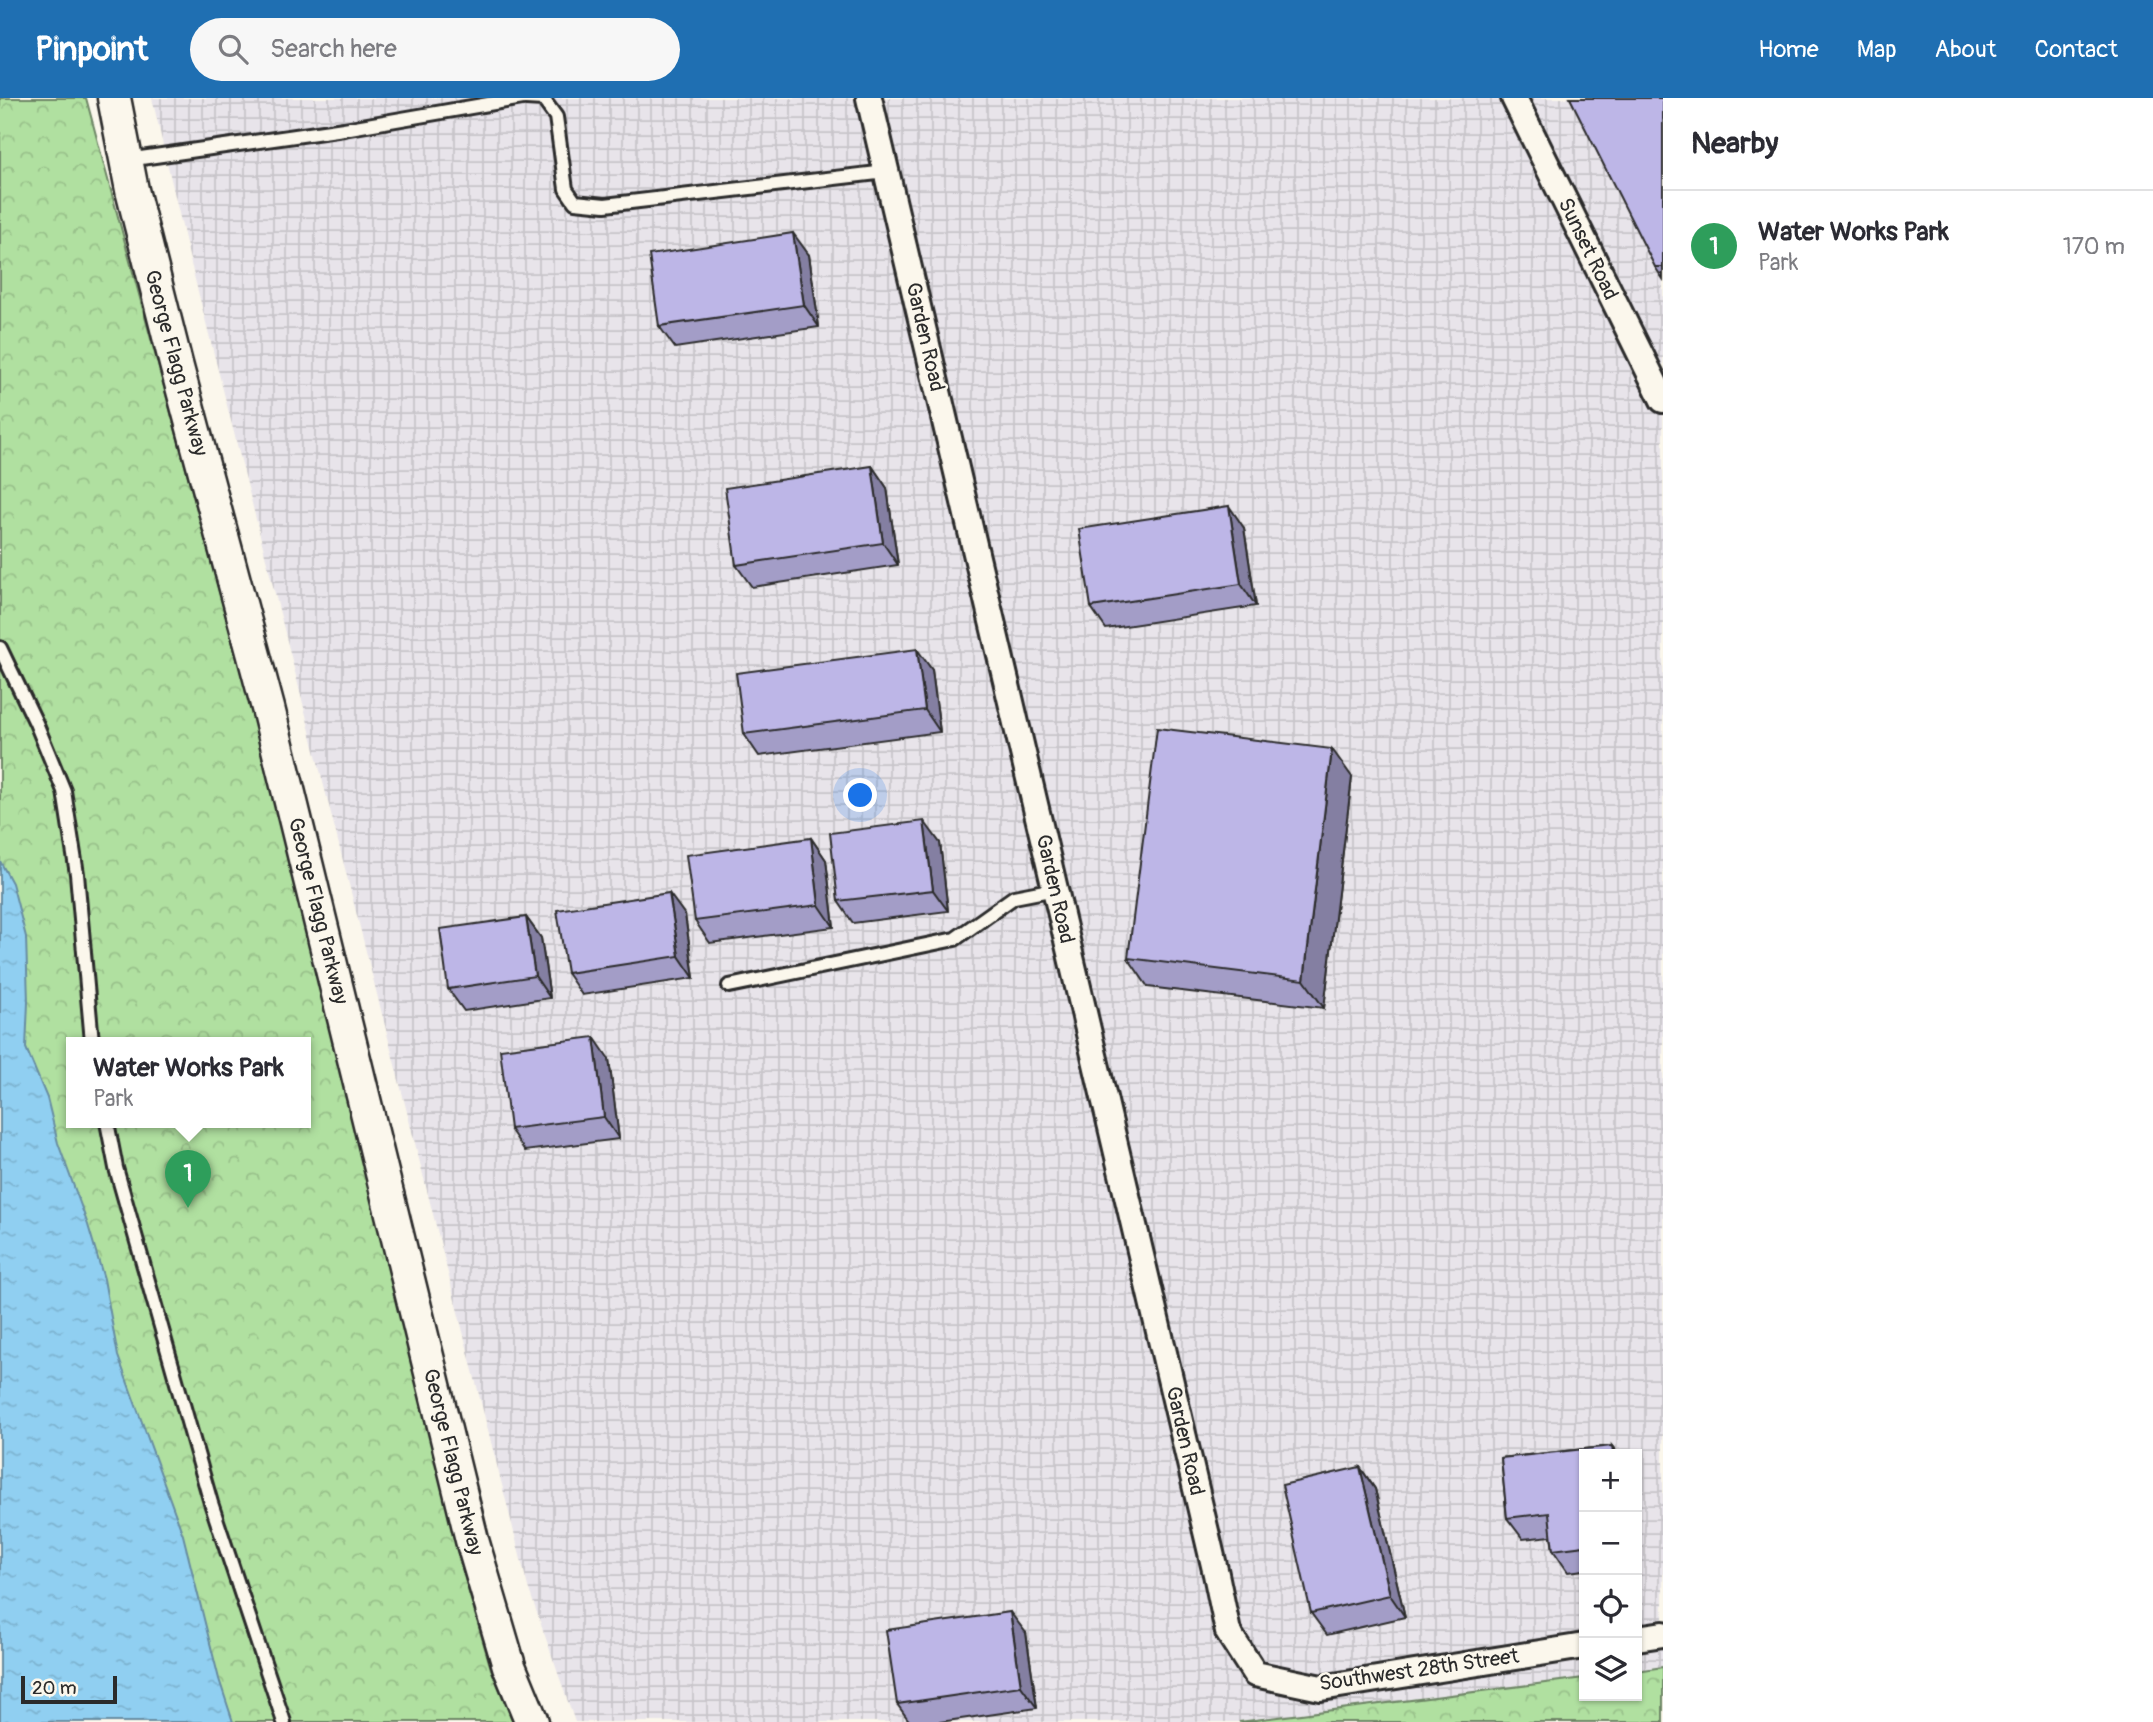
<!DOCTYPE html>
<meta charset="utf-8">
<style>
body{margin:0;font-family:Pangolin,sans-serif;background:#f7f7f7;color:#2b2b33}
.controls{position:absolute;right:21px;bottom:21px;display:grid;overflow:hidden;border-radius:0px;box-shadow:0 2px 5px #0004}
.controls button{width:63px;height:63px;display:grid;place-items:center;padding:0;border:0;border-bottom:2px solid #e1e1e2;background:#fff;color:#2b2b33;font:35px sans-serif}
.scale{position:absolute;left:21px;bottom:18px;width:96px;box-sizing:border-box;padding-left:7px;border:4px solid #2b2b2b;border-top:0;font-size:19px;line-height:24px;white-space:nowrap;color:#2b2b2b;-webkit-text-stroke:5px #fbf7ec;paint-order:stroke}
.you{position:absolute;left:861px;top:698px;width:24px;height:24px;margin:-18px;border:5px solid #fff;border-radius:50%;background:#1a73e8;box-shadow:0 0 0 10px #1a73e833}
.badge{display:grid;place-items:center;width:46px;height:46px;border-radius:50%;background:#1f6fb2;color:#fff;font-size:23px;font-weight:700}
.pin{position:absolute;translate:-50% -58px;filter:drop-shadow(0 2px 4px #0008)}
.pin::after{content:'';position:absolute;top:37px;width:24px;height:21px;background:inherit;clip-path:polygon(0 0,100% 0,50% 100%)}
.popup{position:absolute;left:66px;top:939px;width:245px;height:91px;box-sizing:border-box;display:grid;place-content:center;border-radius:0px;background:#fff;filter:drop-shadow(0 2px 5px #0005);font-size:23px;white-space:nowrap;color:#7c7c81}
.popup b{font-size:26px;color:#2b2b33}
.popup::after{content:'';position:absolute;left:50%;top:100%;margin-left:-14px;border:14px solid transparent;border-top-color:#fff}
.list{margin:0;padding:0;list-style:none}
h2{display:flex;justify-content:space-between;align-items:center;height:91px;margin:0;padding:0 28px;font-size:30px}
h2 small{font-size:23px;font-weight:400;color:#7c7c81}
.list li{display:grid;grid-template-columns:46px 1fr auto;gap:21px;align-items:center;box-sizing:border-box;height:112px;padding:0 28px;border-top:2px solid #e1e1e2}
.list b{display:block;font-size:26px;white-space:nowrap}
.list p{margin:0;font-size:23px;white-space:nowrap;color:#7c7c81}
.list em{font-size:23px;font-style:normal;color:#7c7c81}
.icon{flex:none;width:38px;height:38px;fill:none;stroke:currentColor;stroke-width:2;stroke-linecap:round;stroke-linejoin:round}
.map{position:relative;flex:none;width:1663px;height:1624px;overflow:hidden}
header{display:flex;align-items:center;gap:42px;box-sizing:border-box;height:98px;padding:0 35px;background:#1f6fb2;color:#fff}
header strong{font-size:33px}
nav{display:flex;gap:38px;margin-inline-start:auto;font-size:24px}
.search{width:490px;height:63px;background:#f7f7f7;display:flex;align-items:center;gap:18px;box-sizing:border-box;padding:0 24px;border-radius:38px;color:#7c7c81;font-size:26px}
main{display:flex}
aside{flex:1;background:#fff}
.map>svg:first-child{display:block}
.industrial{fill:url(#industrial-grid)}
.park{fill:url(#park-crowns);stroke:#6e8666;stroke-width:2;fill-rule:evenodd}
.water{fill:url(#water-ripples);stroke:#688da2;stroke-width:2}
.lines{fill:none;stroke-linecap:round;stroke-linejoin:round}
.service-casing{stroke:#2b2b2b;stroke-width:18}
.minor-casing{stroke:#2b2b2b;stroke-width:30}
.tertiary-casing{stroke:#2b2b2b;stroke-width:37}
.service{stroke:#fbf7ec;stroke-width:12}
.minor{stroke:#fbf7ec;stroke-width:24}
.tertiary{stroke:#fbf7ec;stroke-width:32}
.wall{fill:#a39dc7;stroke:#2b2b2b;stroke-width:2}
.shaded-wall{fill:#847fa2;stroke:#2b2b2b;stroke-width:2}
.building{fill:#bdb6e7;stroke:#2b2b2b;stroke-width:2}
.labels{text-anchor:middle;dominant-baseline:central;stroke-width:5;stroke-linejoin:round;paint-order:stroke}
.street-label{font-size:21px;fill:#2b2b2b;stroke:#fbf7ec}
</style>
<header>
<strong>Pinpoint</strong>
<div class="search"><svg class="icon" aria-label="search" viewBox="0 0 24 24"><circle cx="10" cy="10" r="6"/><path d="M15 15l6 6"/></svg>Search here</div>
<nav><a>Home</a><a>Map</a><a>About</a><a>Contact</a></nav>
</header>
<main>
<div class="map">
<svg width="1663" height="1624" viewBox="0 0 1663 1624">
<defs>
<pattern id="industrial-grid" width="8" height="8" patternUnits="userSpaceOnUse" patternTransform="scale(1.75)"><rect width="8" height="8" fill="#e8e4ea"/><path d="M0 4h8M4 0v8" fill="none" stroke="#c7c4c9"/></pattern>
<pattern id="park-crowns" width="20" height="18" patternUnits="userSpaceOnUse" patternTransform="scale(1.75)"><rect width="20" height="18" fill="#b0e0a0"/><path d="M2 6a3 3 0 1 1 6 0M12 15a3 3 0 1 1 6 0" fill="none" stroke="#98c08a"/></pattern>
<pattern id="water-ripples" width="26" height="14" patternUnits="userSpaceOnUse" patternTransform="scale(1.75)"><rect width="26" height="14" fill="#90cff1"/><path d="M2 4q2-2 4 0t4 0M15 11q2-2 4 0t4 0" fill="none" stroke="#7cb2cf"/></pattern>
</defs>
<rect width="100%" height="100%" fill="#fbf7ec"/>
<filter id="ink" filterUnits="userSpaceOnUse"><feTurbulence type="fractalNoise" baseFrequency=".0143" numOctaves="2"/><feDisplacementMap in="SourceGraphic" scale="14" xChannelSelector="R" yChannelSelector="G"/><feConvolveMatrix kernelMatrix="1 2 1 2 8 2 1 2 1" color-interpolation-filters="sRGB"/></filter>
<g filter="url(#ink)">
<path class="industrial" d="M 152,0 L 1663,0 L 1663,1569 L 1637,1573 L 1637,1356 L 1584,1356 L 1584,1580 L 1239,1624 L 575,1624 L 528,1489 L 189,158 Z"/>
<path class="park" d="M 0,0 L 86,0 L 285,738 L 465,1481 L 491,1571 L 513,1624 L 0,1624 ZM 71,944 L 305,944 L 305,1024 L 71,1024 Z
M 1663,1569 L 1663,1624 L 1239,1624 L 1584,1580 L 1584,1598 L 1637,1598 L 1637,1573 Z"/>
<path class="water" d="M 0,763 L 12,785 L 26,839 L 28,904 L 26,950 L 47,1000 L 58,1045 L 88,1127 L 104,1181 L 118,1258 L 183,1437 L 219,1581 L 233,1624 L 0,1624 Z"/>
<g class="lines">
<defs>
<path id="service" d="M 526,0 L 543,1 L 556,19 L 566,91 L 575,104 L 605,107 L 886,74
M 127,62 L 344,31 L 523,0
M 0,550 L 36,625 L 64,693 L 77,776 L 92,944
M 729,888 L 955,841 L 1014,799 L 1055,791
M 107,1024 L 116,1070 L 211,1405 L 284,1624"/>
<path id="minor" d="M 869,0 L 1216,1476 L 1228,1534 L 1255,1576 L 1321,1590 L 1584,1548
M 1514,0 L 1663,302
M 1637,1540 L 1663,1536"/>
<path id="tertiary" d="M 114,0 L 132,92 L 176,266 L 268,610 L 472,1442 L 509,1568 L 532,1624"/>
</defs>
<use href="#service" class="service-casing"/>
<use href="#minor" class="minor-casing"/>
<use href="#tertiary" class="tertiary-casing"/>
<use href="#service" class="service"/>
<use href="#minor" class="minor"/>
<use href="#tertiary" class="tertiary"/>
</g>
<path class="wall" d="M 1663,0 L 1663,181 L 1655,169 Z
M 809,157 L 819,229 L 675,250 L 659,228 Z
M 872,368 L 887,390 L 898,467 L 752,489 L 736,467 Z
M 1244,430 L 1256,508 L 1106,531 L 1091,509 Z
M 932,572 L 940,634 L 759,658 L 744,636 Z
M 1352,679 L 1324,910 L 1148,889 L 1128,860 Z
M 811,740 L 826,762 L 834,829 L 710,845 L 695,823 Z
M 940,745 L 948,813 L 853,825 L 838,803 Z
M 685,817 L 694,880 L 582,897 L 567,875 Z
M 526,819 L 541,840 L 550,900 L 464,913 L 448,891 Z
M 609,961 L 619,1041 L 525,1053 L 510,1031 Z
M 1612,1348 L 1618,1356 L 1584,1356 L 1584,1472 L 1568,1474 L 1553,1452 L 1551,1438 L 1523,1441 L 1507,1420 L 1501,1360 Z
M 1360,1369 L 1375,1391 L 1405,1519 L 1327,1537 L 1311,1515 Z
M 1026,1535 L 1037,1610 L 940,1624 L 910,1624 L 897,1606 Z"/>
<path class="shaded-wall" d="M 793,135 L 809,157 L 819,229 L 804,207 Z
M 872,368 L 887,390 L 898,467 L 883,445 Z
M 1229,408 L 1244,430 L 1256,508 L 1241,486 Z
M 917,551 L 932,572 L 940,634 L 925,612 Z
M 1332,651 L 1352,679 L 1324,910 L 1304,882 Z
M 924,723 L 940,745 L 948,813 L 933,792 Z
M 811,740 L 826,762 L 834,829 L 819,807 Z
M 669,795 L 685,817 L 694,880 L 679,858 Z
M 526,819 L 541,840 L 550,900 L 535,878 Z
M 594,939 L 609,961 L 619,1041 L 604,1019 Z
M 1612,1348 L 1618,1356 L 1613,1356 Z
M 1360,1369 L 1375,1391 L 1405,1519 L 1390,1497 Z
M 1010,1514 L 1026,1535 L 1037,1610 L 1021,1588 Z"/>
<path class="building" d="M 1570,0 L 1663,0 L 1663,169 L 1655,169 Z
M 793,135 L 804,207 L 659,228 L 649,157 Z
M 872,368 L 883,445 L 736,467 L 725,390 Z
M 1229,408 L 1241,486 L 1091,509 L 1079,431 Z
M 917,551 L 925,612 L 744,636 L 736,575 Z
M 1157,630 L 1332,651 L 1304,882 L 1128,860 Z
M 924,723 L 933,792 L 838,803 L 830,735 Z
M 811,740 L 819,807 L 695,823 L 686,757 Z
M 669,795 L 679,858 L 567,875 L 557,812 Z
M 526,819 L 535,878 L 448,891 L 440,831 Z
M 594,939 L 604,1019 L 510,1031 L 500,951 Z
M 1612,1348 L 1613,1356 L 1584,1356 L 1584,1448 L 1553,1452 L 1549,1415 L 1507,1420 L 1501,1360 Z
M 1360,1369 L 1390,1497 L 1311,1515 L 1282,1387 Z
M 1010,1514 L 1021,1588 L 897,1606 L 886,1532 Z"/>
</g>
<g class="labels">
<g class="street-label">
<text transform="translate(1588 151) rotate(64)">Sunset Road</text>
<text transform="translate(925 239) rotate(77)">Garden Road</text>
<text transform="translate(176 265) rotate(75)">George Flagg Parkway</text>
<text transform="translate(1055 791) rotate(77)">Garden Road</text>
<text transform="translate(318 813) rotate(76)">George Flagg Parkway</text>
<text transform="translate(1185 1343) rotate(77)">Garden Road</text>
<text transform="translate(453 1364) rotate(76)">George Flagg Parkway</text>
<text transform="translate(1419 1572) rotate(-8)">Southwest 28th Street</text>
</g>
</g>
</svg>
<div class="controls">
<button>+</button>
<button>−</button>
<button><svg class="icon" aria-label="locate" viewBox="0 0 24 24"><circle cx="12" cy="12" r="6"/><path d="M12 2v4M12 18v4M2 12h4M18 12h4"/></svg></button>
<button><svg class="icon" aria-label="layers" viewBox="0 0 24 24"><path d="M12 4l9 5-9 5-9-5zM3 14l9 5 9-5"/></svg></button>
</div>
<div class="scale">20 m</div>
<div class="you"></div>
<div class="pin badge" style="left:188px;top:1110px;background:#2e9e5b">1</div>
<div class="popup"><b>Water Works Park</b>Park</div>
</div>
<aside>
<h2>Nearby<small></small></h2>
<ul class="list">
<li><span class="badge" style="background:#2e9e5b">1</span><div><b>Water Works Park</b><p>Park</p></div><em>170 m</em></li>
</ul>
</aside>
</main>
